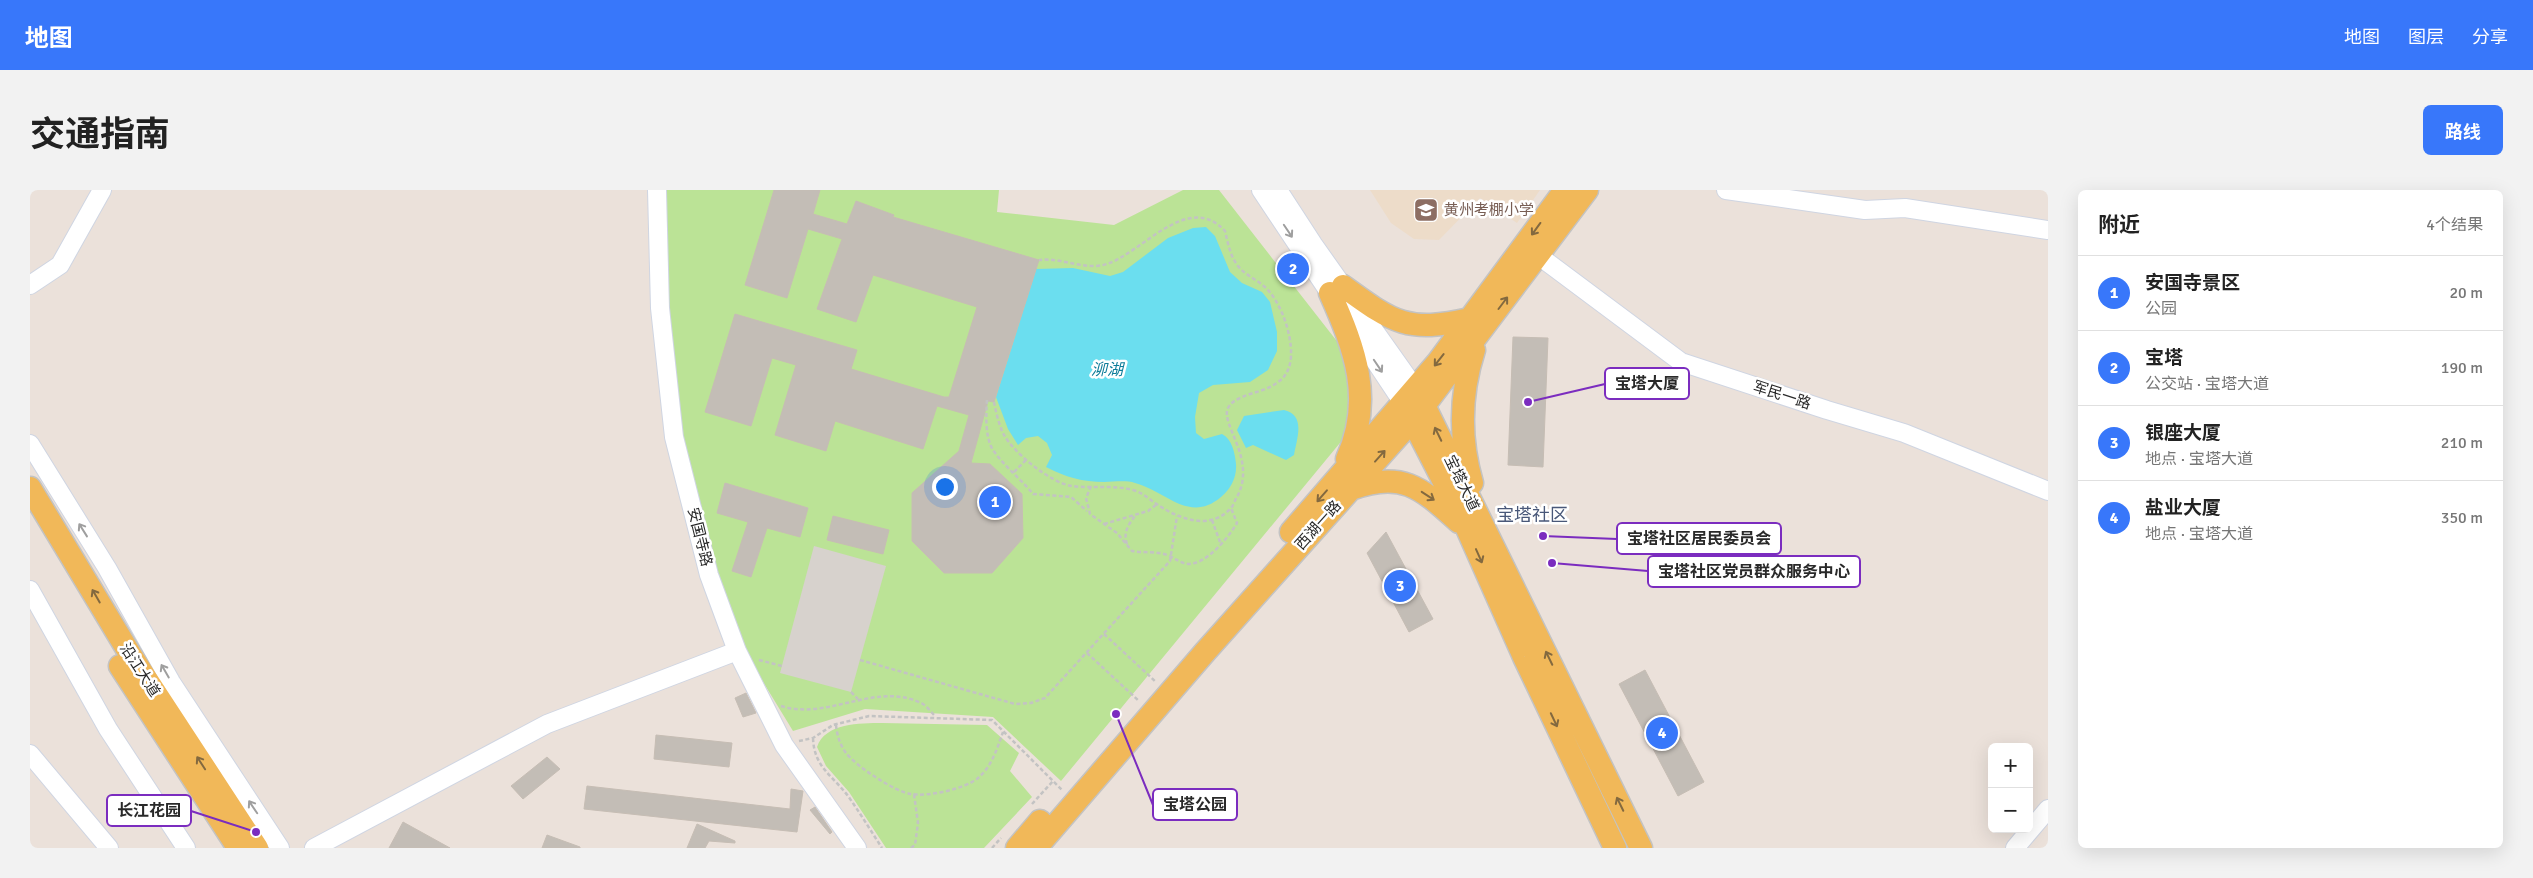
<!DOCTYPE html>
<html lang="zh">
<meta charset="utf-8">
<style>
body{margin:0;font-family:Signika,"Noto Sans SC",sans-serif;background:#f2f2f2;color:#222}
.controls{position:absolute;right:15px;bottom:15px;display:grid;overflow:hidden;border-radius:8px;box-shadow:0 5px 20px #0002}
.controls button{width:45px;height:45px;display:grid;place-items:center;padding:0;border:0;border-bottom:1px solid #e0e0e0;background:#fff;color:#222;font:25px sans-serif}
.you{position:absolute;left:914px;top:296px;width:18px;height:18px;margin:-12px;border:4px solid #fff;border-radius:50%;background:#1a73e8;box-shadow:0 0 0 8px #1a73e833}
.badge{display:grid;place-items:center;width:32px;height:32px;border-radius:50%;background:#3877fa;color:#fff;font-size:16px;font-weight:700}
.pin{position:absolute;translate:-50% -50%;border:2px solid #fff;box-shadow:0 1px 5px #0006}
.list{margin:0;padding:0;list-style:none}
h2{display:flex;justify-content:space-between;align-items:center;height:65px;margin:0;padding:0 20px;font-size:21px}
h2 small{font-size:16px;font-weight:400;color:#767676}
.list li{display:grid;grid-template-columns:32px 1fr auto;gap:15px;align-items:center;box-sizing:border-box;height:75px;padding:0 20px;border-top:1px solid #e0e0e0}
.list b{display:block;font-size:19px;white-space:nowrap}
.list p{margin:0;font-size:16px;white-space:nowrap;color:#767676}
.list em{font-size:16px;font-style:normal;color:#767676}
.map{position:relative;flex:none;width:2018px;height:658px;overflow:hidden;border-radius:8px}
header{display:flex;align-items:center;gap:30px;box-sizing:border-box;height:70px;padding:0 25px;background:#3877fa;color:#fff}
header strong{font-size:24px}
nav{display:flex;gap:28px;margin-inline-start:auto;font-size:18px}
.intro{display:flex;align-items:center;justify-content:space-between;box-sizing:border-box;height:120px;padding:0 30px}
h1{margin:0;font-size:35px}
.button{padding:12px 22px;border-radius:8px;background:#3877fa;color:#fff;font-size:18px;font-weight:700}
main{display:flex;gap:30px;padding:0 30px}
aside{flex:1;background:#fff;border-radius:8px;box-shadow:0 5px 20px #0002}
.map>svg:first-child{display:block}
.education{fill:#eddcc9}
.green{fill:#bbe396}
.plaza{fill:#d7d2cd}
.water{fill:#6bdeef}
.building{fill:#c3bdb6;stroke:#c6bdb4}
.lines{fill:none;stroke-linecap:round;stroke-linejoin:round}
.minor-casing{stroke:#cfd5e2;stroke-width:20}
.major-casing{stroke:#c3c3c3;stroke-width:25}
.path{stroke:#c3c3c3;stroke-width:2.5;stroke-dasharray:4 2.5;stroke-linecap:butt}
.minor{stroke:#fff;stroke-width:18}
.major{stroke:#f1b859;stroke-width:22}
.oneway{stroke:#83693f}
.oneway2{stroke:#9f9f9f}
.labels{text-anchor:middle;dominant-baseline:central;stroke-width:5;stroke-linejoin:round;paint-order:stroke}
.education-label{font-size:15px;fill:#785e54;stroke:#fff;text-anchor:start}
.street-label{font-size:15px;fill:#292929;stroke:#fff}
.water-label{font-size:16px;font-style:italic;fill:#0d7c99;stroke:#fff}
.quarter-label{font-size:18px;fill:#495879;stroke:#fff}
.leader{fill:none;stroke:#7b2cbf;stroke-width:2}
.callout-dot{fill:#7b2cbf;stroke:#fff;stroke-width:2}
.callout{fill:#fff;stroke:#7b2cbf;stroke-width:2}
.callout-label{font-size:16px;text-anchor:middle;font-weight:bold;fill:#292929}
</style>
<header>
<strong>地图</strong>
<nav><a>地图</a><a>图层</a><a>分享</a></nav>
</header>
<div class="intro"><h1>交通指南</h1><a class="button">路线</a></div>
<main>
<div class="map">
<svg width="2018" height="658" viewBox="0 0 2018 658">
<rect width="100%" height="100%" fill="#ebe1da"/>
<path class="education" d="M 1340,0 L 1510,0 L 1487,33 L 1450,8 L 1409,50 L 1384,49 L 1361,33 Z"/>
<path class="green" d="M 632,0 L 969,0 L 967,22 L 1084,35 L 1153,0 L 1189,0 L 1313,159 L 1324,203 L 1319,242 L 1031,591 L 963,527 L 835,519 L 763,541 L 713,459 L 684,380 L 651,243 L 637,116 Z
M 852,533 L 957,535 L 989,563 L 980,581 L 1002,607 L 954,658 L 856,658 L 819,602 L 796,576 L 787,557 C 795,533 830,533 852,533 Z"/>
<path class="plaza" d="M 784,356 L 856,376 L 821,502 L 750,483 Z"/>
<path class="water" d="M 1176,37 L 1185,46 L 1200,82 L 1212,93 L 1232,102 L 1240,112 L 1247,142 L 1247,161 L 1238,180 L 1220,192 L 1183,195 L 1169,203 L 1165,227 L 1166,243 L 1174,249 L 1192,244 C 1202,249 1205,263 1206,274 C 1207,287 1201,299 1191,307 C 1159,334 1136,301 1105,293 C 1096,290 1084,292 1074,292 C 1053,292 1035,287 1016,277 L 1022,265 L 1017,253 L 1008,246 L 996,248 L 988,255 L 978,239 L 966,207 L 1006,79 L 1043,78 L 1080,86 L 1093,82 L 1138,48 L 1163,38 Z
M 1254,220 C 1276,225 1267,248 1264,265 L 1256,270 L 1223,255 L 1216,258 L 1207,240 L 1214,226 Z"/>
<path class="building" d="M 744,0 L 790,0 L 783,24 L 817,34 L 826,11 L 864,25 L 863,27 L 1009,70 L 964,212 L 958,211 L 941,273 L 960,274 L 992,304 L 993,348 L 962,383 L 914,383 L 882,351 L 882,303 L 929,261 L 939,225 L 907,216 L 893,259 L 805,231 L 796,261 L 745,245 L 766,175 L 742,168 L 721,236 L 675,222 L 705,124 L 827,160 L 821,179 L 914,207 L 919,207 L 947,117 L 843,85 L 826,132 L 787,119 L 812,49 L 778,39 L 757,108 L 715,95 Z
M 1483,147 L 1518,148 L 1513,277 L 1478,275 Z
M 695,293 L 778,318 L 770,347 L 737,338 L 721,387 L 702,381 L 718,332 L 687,323 Z
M 803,326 L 859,340 L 853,364 L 797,350 Z
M 1356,342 L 1403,429 L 1379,442 L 1337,363 Z
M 1615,480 L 1674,592 L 1648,606 L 1589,494 Z
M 716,503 L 726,523 L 713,527 L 705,508 Z
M 626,545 L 702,553 L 699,577 L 624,569 Z
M 517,567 L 530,579 L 493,609 L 481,596 Z
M 557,596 L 760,619 L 761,599 L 773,601 L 767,642 L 554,619 Z
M 785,617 L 802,642 L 800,644 L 780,620 Z
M 373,632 L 420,658 L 359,658 Z
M 667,634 L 705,651 L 705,653 L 679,651 L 675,658 L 657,658 Z
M 517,645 L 550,657 L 550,658 L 512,658 Z"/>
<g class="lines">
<defs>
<path id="minor" d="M 627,0 L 630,118 L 644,247 L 679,385 L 707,461 L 754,555 L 827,658
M 1231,0 L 1373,213
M 1248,0 L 1283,54 L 1385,198
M 1696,0 L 1835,20 L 1875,18 L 2018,40
M 1509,66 L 1651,172 L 1797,220 L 1874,243 L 2018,301
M 0,95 L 30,75 L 72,0
M 0,254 L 77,378 L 141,492 L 250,658
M 0,400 L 78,539 L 156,658
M 0,564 L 79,658
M 284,658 L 517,534 L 707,461
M 1985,658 L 2018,619"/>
<path id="major" d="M 1313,96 C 1364,133 1377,143 1440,129
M 1300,103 C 1325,159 1344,209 1317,269
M 1388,203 L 1611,658
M 1376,218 L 1431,325 L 1494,467 L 1585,658
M 1442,293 C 1429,248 1430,204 1444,160
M 0,298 L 100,464 L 227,658
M 1321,299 C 1373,280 1391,298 1429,332
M 1261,342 L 1408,172 L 1535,0
M 90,476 L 207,656
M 987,658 L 1010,631
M 1006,658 L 1175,462 L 1387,225 L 1557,0"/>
</defs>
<use href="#minor" class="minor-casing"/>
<use href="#major" class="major-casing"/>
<path class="path" d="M 957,210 C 956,224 955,248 963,260 C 974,276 991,289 1003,304 L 1041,307 L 1057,321
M 964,212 C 966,223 969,235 974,245 C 985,264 1021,293 1042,296 C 1064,299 1085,294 1106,301 C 1114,304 1119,309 1125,313 C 1147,328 1179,342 1201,318 C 1204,315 1205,309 1208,305 C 1226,268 1190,234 1198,218 C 1209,197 1259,208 1261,166 C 1262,144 1251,112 1235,97 C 1226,89 1215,85 1208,76 C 1200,66 1198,53 1195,41 C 1158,1 1113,62 1077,74 C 1055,81 1031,67 1009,70
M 984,282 L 997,269
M 1061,296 L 1056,308 L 1060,324 L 1087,343 L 1102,361 C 1113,363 1127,361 1137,365 C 1145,368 1150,373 1158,374 C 1177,374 1198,348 1207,333 L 1201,318
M 1182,330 L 1190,352
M 1074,334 L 1118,321 L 1126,315
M 1097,354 C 1093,343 1098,335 1105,326
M 1074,444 L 1126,492
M 1057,463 L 1109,511
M 729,470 L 752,476
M 830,470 L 985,514 L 1001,513 L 1015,508 L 1140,371 L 1147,326
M 821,502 L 828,509
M 751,516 C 798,531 845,491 891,513 C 896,515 901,522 905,526
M 806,535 C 807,545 810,555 816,563 C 826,576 865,602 881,604 C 897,607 935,599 948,588 C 962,576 967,559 973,542
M 783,548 C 784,577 802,585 818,606 C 830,623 841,641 852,658
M 769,551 L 783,548 L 803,535 L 839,526 L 962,530 L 1032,600
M 1002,614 L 1023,591
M 881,658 L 885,655 L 888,633 L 884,604
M 962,658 L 971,648"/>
<use href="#minor" class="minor"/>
<use href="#major" class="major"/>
</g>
<defs><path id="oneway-shaft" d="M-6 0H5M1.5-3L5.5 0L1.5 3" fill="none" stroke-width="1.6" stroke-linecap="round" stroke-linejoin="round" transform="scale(1.25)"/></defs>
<g class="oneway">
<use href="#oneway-shaft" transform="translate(1506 39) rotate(126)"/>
<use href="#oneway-shaft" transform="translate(1473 113) rotate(-53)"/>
<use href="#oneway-shaft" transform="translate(1409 170) rotate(128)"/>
<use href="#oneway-shaft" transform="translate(1408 244) rotate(-116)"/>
<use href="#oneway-shaft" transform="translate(1350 266) rotate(-48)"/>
<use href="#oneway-shaft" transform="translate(1292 306) rotate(131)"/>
<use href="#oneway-shaft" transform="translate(1398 306) rotate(33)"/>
<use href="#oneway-shaft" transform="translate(1449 366) rotate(66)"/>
<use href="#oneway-shaft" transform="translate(66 406) rotate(-120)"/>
<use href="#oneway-shaft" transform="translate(1519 468) rotate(-116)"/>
<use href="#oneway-shaft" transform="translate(1524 530) rotate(65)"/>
<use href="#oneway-shaft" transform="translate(171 573) rotate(-123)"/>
<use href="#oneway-shaft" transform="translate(1590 614) rotate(-116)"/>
</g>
<g class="oneway2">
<use href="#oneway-shaft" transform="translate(1258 41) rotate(56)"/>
<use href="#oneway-shaft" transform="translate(1348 176) rotate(56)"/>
<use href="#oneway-shaft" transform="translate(53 340) rotate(-122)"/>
<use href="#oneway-shaft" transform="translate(135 481) rotate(-120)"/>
<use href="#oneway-shaft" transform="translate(223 617) rotate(-124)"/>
</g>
<defs>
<symbol id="school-square" viewBox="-11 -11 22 22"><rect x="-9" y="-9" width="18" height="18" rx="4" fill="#8d6e63" stroke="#fff"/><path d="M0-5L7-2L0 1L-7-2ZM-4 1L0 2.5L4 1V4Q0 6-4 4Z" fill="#fff"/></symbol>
</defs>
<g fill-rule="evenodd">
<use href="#school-square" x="1382" y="6" width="28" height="28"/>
</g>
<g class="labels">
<g class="education-label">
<text x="1414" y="20">黄州考棚小学</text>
</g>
<g class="street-label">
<text transform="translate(1752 205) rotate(18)">军民一路</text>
<text transform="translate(1432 293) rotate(64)">宝塔大道</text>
<text transform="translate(1288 335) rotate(-48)">西湖一路</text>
<text transform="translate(670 347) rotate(76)">安国寺路</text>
<text transform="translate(110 480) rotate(57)">沿江大道</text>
</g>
<g class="water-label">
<text x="1077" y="180">泖湖</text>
</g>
<g class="quarter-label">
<text x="1502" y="325">宝塔社区</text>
</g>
</g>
<path class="leader" d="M1498 212L1575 194M1513 346L1587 349M1522 373L1618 381M1086 524L1123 615M226 642L161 621"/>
<g class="callout-dot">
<circle cx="1498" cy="212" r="5"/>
<circle cx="1513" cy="346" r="5"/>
<circle cx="1522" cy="373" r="5"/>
<circle cx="1086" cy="524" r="5"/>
<circle cx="226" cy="642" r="5"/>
</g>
<g class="callout">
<rect x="1575" y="178" width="84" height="31" rx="5"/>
<rect x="1587" y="333" width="164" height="31" rx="5"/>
<rect x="1618" y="366" width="212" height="31" rx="5"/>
<rect x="1123" y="599" width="84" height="31" rx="5"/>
<rect x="77" y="605" width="84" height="31" rx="5"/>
</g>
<g class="callout-label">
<text x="1617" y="199">宝塔大厦</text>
<text x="1669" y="354">宝塔社区居民委员会</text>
<text x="1724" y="387">宝塔社区党员群众服务中心</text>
<text x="1165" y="620">宝塔公园</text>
<text x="119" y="626">长江花园</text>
</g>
</svg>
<div class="controls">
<button>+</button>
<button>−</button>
</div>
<div class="you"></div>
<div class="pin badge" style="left:965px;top:312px">1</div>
<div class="pin badge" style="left:1263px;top:79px">2</div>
<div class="pin badge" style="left:1370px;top:396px">3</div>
<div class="pin badge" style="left:1632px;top:543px">4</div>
</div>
<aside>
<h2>附近<small>4个结果</small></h2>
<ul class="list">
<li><span class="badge">1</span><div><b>安国寺景区</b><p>公园</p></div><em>20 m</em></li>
<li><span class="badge">2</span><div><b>宝塔</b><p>公交站 · 宝塔大道</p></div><em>190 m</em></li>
<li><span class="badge">3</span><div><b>银座大厦</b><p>地点 · 宝塔大道</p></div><em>210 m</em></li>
<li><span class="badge">4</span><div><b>盐业大厦</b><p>地点 · 宝塔大道</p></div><em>350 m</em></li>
</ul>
</aside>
</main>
